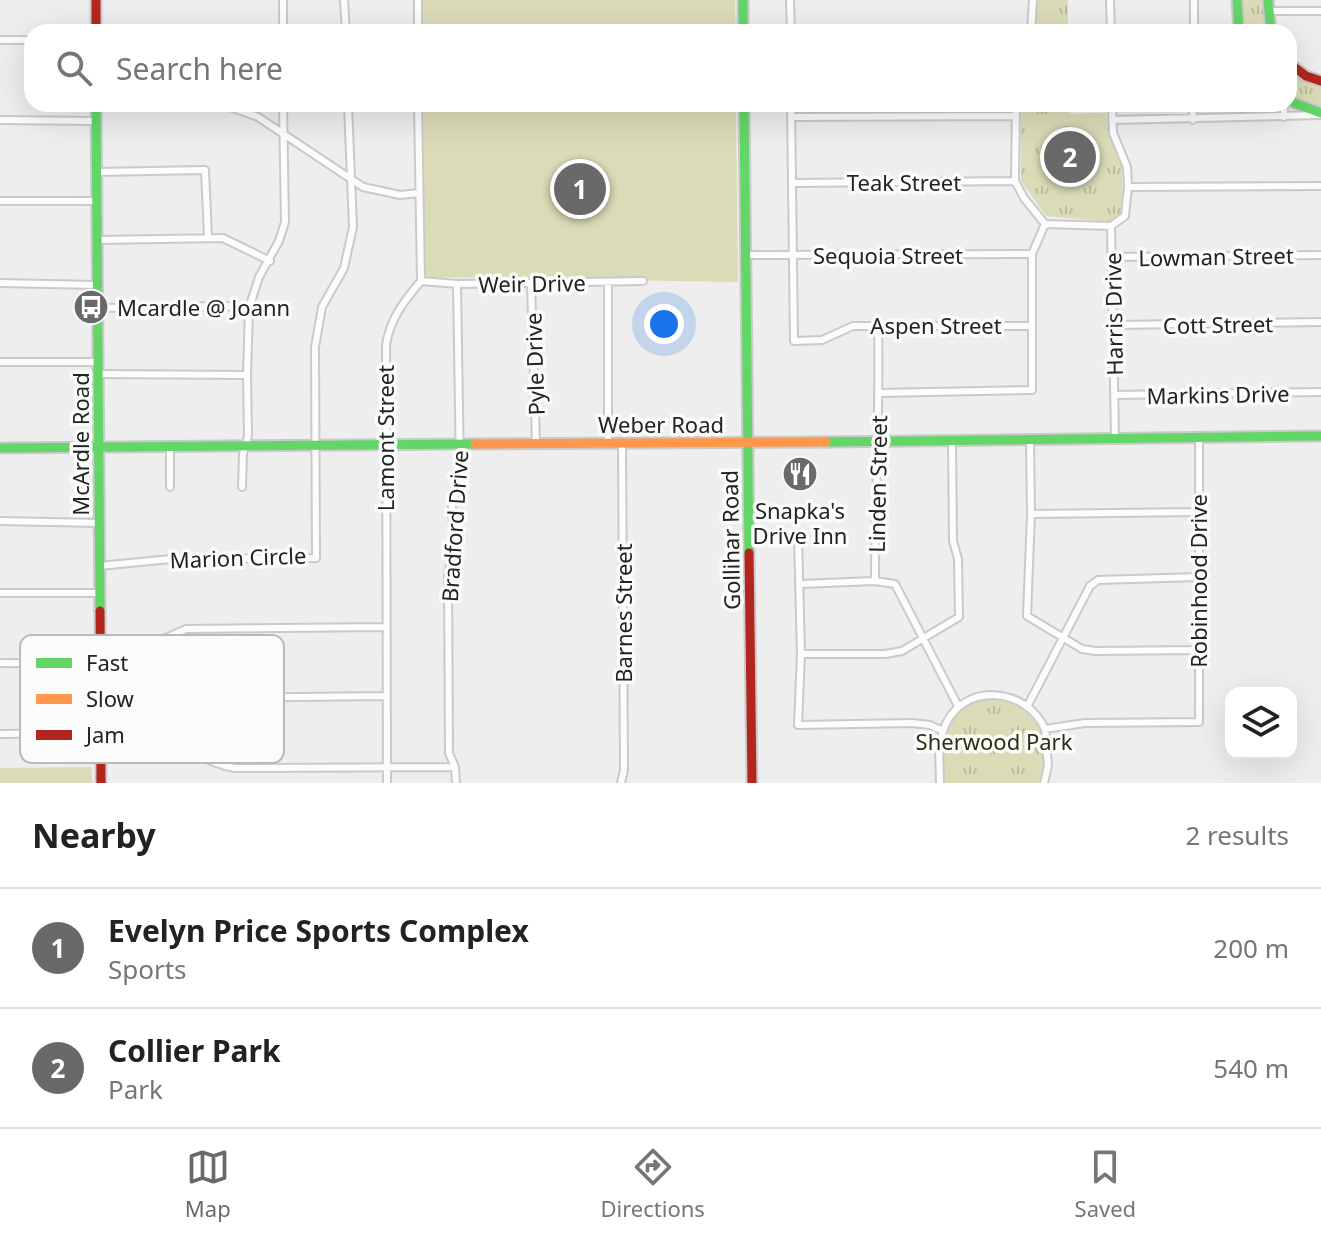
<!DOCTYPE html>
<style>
body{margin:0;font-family:"Noto Sans",sans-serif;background:#f2f2f2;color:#222}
.controls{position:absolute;right:24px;bottom:24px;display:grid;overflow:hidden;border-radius:16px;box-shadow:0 8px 32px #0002}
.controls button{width:72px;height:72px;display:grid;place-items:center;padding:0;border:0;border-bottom:2px solid #e0e0e0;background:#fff;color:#222;font:40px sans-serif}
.you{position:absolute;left:664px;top:324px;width:28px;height:28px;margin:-20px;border:6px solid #fff;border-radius:50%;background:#1a73e8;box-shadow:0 0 0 12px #1a73e833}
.badge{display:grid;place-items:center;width:52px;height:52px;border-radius:50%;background:#686968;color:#fff;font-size:26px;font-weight:700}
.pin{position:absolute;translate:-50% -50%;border:4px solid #fff;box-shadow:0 2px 8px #0006}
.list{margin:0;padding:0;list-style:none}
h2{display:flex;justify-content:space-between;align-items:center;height:104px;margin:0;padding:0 32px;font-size:34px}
h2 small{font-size:26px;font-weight:400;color:#767676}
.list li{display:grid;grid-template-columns:52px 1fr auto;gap:24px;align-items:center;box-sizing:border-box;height:120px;padding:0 32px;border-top:2px solid #e0e0e0}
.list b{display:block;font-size:30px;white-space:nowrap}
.list p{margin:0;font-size:26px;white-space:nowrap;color:#767676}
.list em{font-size:26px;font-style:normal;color:#767676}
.icon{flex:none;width:44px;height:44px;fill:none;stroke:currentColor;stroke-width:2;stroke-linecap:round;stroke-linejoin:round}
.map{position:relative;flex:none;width:1321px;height:783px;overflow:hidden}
.search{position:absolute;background:#fff;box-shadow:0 8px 32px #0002;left:24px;right:24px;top:24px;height:88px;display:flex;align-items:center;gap:20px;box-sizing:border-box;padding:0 28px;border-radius:24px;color:#767676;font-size:30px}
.sheet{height:344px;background:#fff}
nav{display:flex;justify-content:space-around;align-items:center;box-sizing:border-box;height:112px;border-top:2px solid #e0e0e0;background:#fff;font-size:22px;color:#767676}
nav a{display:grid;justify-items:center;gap:4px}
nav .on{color:#686968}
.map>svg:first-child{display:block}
.green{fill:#dcdbb8}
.park{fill:url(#park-tufts)}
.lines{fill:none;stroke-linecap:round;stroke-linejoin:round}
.street-casing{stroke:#c9cac9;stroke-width:10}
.fast-casing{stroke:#c9cac9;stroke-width:13}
.slow-casing{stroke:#c9cac9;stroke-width:13}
.jam-casing{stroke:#c9cac9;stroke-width:13}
.street{stroke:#fcfcfc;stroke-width:6}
.fast{stroke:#63d668;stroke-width:9}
.slow{stroke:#ff974d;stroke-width:9}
.jam{stroke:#b3261e;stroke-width:9}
.labels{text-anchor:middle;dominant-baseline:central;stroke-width:7;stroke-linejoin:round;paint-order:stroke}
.street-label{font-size:22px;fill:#212221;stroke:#f9fcfa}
.poi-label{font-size:22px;fill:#212221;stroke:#f9fcfa;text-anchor:start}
.park-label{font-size:22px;fill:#2f2d10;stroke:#f9fcfa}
.key{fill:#f9fcfa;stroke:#b8bbb9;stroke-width:2}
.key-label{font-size:22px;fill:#212221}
</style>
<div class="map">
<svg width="1321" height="783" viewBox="0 0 1321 783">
<defs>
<pattern id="park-tufts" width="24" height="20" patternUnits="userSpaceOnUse" patternTransform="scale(2)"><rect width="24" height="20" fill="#dcdbb8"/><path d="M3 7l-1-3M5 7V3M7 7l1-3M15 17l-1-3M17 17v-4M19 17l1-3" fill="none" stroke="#bcbc9e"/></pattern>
</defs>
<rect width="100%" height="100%" fill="#edeeed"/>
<path class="green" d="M 423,0 L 735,0 L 736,32 L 423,32 Z
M 423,104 L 736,104 L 738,282 L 428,277 L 424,274 Z
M 92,767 L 92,783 L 0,783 L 0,768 Z"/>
<path class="park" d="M 1034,0 L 1068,0 L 1068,32 L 1030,32 Z
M 1241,0 L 1265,0 L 1267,32 L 1243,32 Z
M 1289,67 L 1321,84 L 1321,110 L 1289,96 Z
M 1021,104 L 1069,104 L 1069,114 L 1106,113 L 1109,133 L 1122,164 L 1123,213 L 1114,222 L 1046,216 L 1021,181 Z
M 980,700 C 1035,696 1057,732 1039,783 L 944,783 C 944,749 940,711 980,700 Z"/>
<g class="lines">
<defs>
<path id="street" d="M 344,0 L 346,32
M 418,0 L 418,32
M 790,0 L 791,32
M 1110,0 L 1111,32
M 1269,11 L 1321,11
M 283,32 L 283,0
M 1031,32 L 1033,0
M 1194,32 L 1194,0
M 0,40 L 32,40
M 222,104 L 258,117 L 363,187 L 400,195 L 419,193
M 791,104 L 794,341 L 822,340 L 853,326 L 1032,326
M 1112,104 L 1113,133 L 1127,167 L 1128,187 L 1125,216 L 1111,226 L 1115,437
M 1284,104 L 1284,117
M 792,117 L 1014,116
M 0,120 L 96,121
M 1112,120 L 1321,115
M 1193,120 L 1193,104
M 97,172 L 205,170 L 208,237
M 793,183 L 1015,181
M 1128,187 L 1321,186
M 0,201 L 97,201
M 1045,224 L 1111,226
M 97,240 L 223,238 L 270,261
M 745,255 L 1032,254
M 1111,257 L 1321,255
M 421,281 L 457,284 L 643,281
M 608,282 L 608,442
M 0,283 L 97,285
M 531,283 L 536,444
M 98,308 L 225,306 L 249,308
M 1114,325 L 1321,322
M 0,362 L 98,362
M 98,374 L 247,375
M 879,393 L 1032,390 L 1032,254 L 1045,224 L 1024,198 L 1015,181 L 1016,104
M 1114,395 L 1321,392
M 1030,440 L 1031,514 L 1027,616 L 1082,649 L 1095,651 L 1198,650
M 170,446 L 170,487
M 242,487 L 243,454 L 248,436 L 247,375 L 249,308 L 259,277 L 279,241 L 285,222 L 283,104
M 1031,514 L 1197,512
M 0,521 L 99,523
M 798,537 L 801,654 L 798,725 L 912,723 L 930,725 L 943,731 C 959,682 1025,685 1045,729 L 1085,723 L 1199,722 L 1199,439
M 99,566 L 171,559 L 316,558 L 315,347 L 322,307 L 344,268 L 353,227 L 348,104
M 875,581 C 875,495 880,410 878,324
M 800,584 L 875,581 L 895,584 L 958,706
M 0,593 L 99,593
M 100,647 L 152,644 L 186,629 L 385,627
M 801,654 L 885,654 L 902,651 L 959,617 L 958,559 L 953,541 L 952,440
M 0,663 L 100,664
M 1028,705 L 1090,586 L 1098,580 L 1198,577
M 0,734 C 53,734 109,728 160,740 C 187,746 208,764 235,768 L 455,767
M 165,741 C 173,719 177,706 200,698 L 387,696
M 387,783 L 386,345 C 390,319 404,301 421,281 L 418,104
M 456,783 L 455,767 L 449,753 L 448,576 L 454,545 L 452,506 L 460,471 L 457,284
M 621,783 L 624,770 L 622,442
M 940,783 L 939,747 L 943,731
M 1044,783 L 1048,766 L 1045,729"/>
<path id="fast" d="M 743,0 L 743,32
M 1237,0 L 1239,32
M 1268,0 L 1271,32
M 1289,101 L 1321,113
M 96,104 L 100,611
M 744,104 L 749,553
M 826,442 L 1321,436
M 0,448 L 475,444"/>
<path id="slow" d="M 475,444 L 826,442"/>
<path id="jam" d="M 96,0 L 96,32
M 1289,63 L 1306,76 L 1321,81
M 749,553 L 752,783
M 100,611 L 101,783"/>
</defs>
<use href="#street" class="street-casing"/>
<use href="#fast" class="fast-casing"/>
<use href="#slow" class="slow-casing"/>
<use href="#jam" class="jam-casing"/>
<use href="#street" class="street"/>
<use href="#fast" class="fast"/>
<use href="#slow" class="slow"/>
<use href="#jam" class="jam"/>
</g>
<defs>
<symbol id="bus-disc" viewBox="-11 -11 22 22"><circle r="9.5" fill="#686968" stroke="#f9fcfa"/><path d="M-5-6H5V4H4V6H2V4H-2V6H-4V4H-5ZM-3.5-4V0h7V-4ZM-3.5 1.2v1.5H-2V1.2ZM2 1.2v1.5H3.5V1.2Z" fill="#fff"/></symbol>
<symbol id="restaurant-disc" viewBox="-11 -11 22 22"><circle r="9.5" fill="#686968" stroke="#f9fcfa"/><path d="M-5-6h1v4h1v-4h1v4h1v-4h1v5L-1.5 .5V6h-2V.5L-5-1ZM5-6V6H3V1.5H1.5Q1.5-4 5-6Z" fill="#fff"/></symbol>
</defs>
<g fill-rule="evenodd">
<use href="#bus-disc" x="71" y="287" width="40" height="40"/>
<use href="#restaurant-disc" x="780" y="454" width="40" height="40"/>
</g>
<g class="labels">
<g class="street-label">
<text x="904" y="182">Teak Street</text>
<text x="888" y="255">Sequoia Street</text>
<text transform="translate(1216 256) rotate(-1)">Lowman Street</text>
<text transform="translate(532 283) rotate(-1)">Weir Drive</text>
<text transform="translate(1113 314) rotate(-91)">Harris Drive</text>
<text transform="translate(1218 324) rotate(-1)">Cott Street</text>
<text x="936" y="325">Aspen Street</text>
<text transform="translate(534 364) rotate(-92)">Pyle Drive</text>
<text transform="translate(1218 394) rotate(-1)">Markins Drive</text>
<text x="661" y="424">Weber Road</text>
<text transform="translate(385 438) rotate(-90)">Lamont Street</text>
<text transform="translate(80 444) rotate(-90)">McArdle Road</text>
<text transform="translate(877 484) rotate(-89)">Linden Street</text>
<text transform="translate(454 526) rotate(-86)">Bradford Drive</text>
<text transform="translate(730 540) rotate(-91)">Gollihar Road</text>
<text transform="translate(238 557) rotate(-2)">Marion Circle</text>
<text transform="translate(1198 581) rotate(-90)">Robinhood Drive</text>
<text transform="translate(623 613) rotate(-90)">Barnes Street</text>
</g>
<g class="poi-label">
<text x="117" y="307">Mcardle @ Joann</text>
<text x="800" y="510" text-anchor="middle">Snapka's<tspan x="800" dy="25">Drive Inn</tspan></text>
</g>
<g class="park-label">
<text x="994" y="741">Sherwood Park</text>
</g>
</g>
<rect x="20" y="635" width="264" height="128" rx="12" class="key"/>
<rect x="36" y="658" width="36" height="10" fill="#63d668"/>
<rect x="36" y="694" width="36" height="10" fill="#ff974d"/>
<rect x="36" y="730" width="36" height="10" fill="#b3261e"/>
<g class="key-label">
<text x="86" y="671">Fast</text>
<text x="86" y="707">Slow</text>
<text x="86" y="743">Jam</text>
</g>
</svg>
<div class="controls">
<button><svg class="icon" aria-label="layers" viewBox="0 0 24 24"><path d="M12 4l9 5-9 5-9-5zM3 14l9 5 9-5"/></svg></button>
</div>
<div class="you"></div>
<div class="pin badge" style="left:580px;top:189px">1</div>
<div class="pin badge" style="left:1070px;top:157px">2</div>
<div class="search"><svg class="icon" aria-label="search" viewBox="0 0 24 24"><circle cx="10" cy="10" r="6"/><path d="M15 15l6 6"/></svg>Search here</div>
</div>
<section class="sheet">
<h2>Nearby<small>2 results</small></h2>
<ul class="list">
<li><span class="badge">1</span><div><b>Evelyn Price Sports Complex</b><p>Sports</p></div><em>200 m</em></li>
<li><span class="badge">2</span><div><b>Collier Park</b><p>Park</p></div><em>540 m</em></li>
</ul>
</section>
<nav>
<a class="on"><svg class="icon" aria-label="map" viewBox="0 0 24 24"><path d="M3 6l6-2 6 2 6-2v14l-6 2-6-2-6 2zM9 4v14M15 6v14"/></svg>Map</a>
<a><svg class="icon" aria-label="directions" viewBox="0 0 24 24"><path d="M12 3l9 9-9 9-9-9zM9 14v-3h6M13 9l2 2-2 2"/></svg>Directions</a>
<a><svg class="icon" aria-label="saved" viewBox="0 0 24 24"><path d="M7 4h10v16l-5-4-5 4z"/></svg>Saved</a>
</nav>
